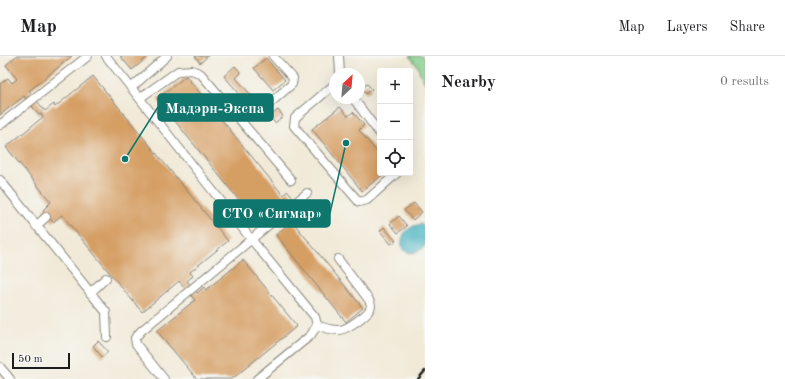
<!DOCTYPE html>
<meta charset="utf-8">
<style>
body{margin:0;font-family:"Old Standard TT",serif;background:#f6f6f6;color:#202124}
.controls{position:absolute;right:12px;top:12px;display:grid;overflow:hidden;border-radius:4px;box-shadow:0 4px 16px #0002}
.controls button{width:36px;height:36px;display:grid;place-items:center;padding:0;border:0;border-bottom:1px solid #e0e0e0;background:#fff;color:#202124;font:20px sans-serif}
.compass{position:absolute;left:329px;top:12px;width:36px;height:36px;border-radius:50%;background:#fff;box-shadow:0 4px 16px #0002;rotate:26deg}
.scale{position:absolute;left:12px;bottom:10px;width:58px;box-sizing:border-box;padding-left:4px;border:2px solid #1c1c1c;border-top:0;font-size:11px;line-height:14px;white-space:nowrap;color:#1c1c1c;-webkit-text-stroke:3px #f6f6f2;paint-order:stroke}
.list{margin:0;padding:0;list-style:none}
h2{display:flex;justify-content:space-between;align-items:center;height:52px;margin:0;padding:0 16px;font-size:17px}
h2 small{font-size:13px;font-weight:400;color:#757577}
.icon{flex:none;width:22px;height:22px;fill:none;stroke:currentColor;stroke-width:2;stroke-linecap:round;stroke-linejoin:round}
.map{position:relative;flex:none;width:425px;height:323px;overflow:hidden}
header{display:flex;align-items:center;gap:24px;box-sizing:border-box;height:56px;padding:0 20px;background:#fff;border-bottom:1px solid #e0e0e0}
header strong{font-size:19px}
nav{display:flex;gap:22px;margin-inline-start:auto;font-size:14px}
main{display:flex}
aside{flex:1;background:#fff}
.map>svg:first-child{display:block}
.green{fill:#83cd8b;stroke:#507454}
.water{fill:#43b0c0;stroke:#30666e}
.building{fill:#d59e64}
.lines{fill:none;stroke-linecap:round;stroke-linejoin:round}
.minor-casing{stroke:#86837a;stroke-width:10}
.minor{stroke:#fff;stroke-width:8}
.rail{stroke:#1c1c1c;stroke-width:2.5}
.leader{fill:none;stroke:#0f766e;stroke-width:1.5}
.callout-dot{fill:#0f766e;stroke:#f6f6f2;stroke-width:1.5}
.callout{fill:#0f766e;stroke:#0f766e;stroke-width:1.5}
.callout-label{font-size:15px;text-anchor:middle;font-weight:bold;fill:#fff}
</style>
<header>
<strong>Map</strong>
<nav><a>Map</a><a>Layers</a><a>Share</a></nav>
</header>
<main>
<div class="map">
<svg width="425" height="323" viewBox="0 0 425 323">
<rect width="100%" height="100%" fill="#f6f6f2"/>
<filter id="ink" filterUnits="userSpaceOnUse"><feTurbulence type="fractalNoise" baseFrequency=".025" numOctaves="2"/><feDisplacementMap in="SourceGraphic" scale="8" xChannelSelector="R" yChannelSelector="G"/><feConvolveMatrix kernelMatrix="1 2 1 2 8 2 1 2 1" color-interpolation-filters="sRGB"/></filter>
<filter id="wash" filterUnits="userSpaceOnUse"><feTurbulence type="fractalNoise" baseFrequency=".012" numOctaves="4" result="noise"/><feDisplacementMap in="SourceGraphic" scale="16" xChannelSelector="R" yChannelSelector="G"/><feGaussianBlur stdDeviation="0.9" result="paint"/><feColorMatrix in="noise" values="0 0 0 0 0 0 0 0 0 0 0 0 0 0 0 0 0 1.4 0 .05"/><feComposite in="paint" operator="in"/></filter>
<g filter="url(#wash)">
<rect width="100%" height="100%" fill="#f1ead8"/>
<path class="green" d="M 409,0 L 422,0 L 425,4 L 425,27 L 420,18 L 418,11 Z"/>
<path class="water" d="M 420,168 L 424,170 L 425,190 C 418,197 412,199 403,194 C 399,179 406,172 420,168 Z"/>
<g id="blocks">
<path class="building" d="M 16,0 L 72,0 L 29,35 L 45,55 L 54,48 L 55,51 L 93,20 L 228,185 L 190,216 L 193,220 L 187,225 L 197,237 L 204,231 L 206,234 L 243,204 L 297,270 L 232,323 L 197,323 L 157,275 L 195,244 L 179,225 L 142,256 L 62,159 L 53,166 L 43,154 L 51,146 L 6,91 L 43,61 L 41,58 L 39,59 L 24,40 L 0,59 L 0,28 L 8,22 L 12,27 L 17,23 L 6,9 Z
M 120,0 L 149,0 L 132,14 Z
M 195,0 L 208,0 L 200,7 Z
M 266,2 L 285,24 L 273,34 L 254,12 Z
M 235,10 L 241,17 L 236,22 L 251,39 L 245,44 L 224,20 Z
M 186,20 L 283,139 L 288,135 L 293,141 L 288,145 L 286,143 L 257,166 L 157,43 Z
M 367,28 L 372,33 L 366,38 L 362,32 Z
M 340,51 L 348,60 L 353,56 L 364,69 L 359,74 L 380,100 L 380,117 L 385,117 L 362,135 L 312,73 Z
M 278,54 L 283,60 L 275,67 L 269,61 Z
M 414,147 L 422,156 L 413,164 L 404,154 Z
M 399,160 L 407,170 L 398,177 L 390,168 Z
M 292,165 L 363,252 L 346,266 L 276,179 Z
M 384,171 L 396,185 L 391,188 L 380,175 Z
M 98,285 L 108,296 L 102,301 L 93,290 Z"/>
</g>
</g>
<g filter="url(#ink)">
<use href="#blocks" fill-opacity="0" stroke="#86837a" stroke-width="1"/>
<g class="lines">
<defs>
<path id="minor" d="M 106,0 L 251,183 L 315,261 L 317,269 L 311,279 L 257,323
M 339,0 L 340,18
M 335,28 L 295,62 L 294,70 L 359,146 L 367,144 L 397,117
M 131,32 L 167,0
M 140,42 L 178,15 L 192,14 L 201,18 L 291,124
M 353,42 L 380,78
M 269,48 L 292,28 L 293,22 L 273,0
M 0,69 L 88,0
M 0,124 L 106,256 L 107,281
M 36,170 L 46,161
M 90,237 L 106,222
M 317,269 C 324,272 331,274 339,274 C 346,274 370,258 371,250 C 371,248 370,246 369,244 L 338,203
M 0,311 L 10,323
M 164,323 L 136,288 L 135,282 L 141,275 L 307,137"/>
</defs>
<use href="#minor" class="minor-casing"/>
<use href="#minor" class="minor"/>
<path class="rail" d="M 418,323 L 425,315"/>
</g>
</g>
<path class="leader" d="M125 103L158 51M346 87L330 157"/>
<g class="callout-dot">
<circle cx="125" cy="103" r="4"/>
<circle cx="346" cy="87" r="4"/>
</g>
<g class="callout">
<rect x="158" y="38" width="115" height="27" rx="4"/>
<rect x="214" y="144" width="116" height="27" rx="4"/>
</g>
<g class="callout-label">
<text x="215" y="57">Мадэрн-Экспа</text>
<text x="272" y="162">СТО «Сигмар»</text>
</g>
</svg>
<div class="controls">
<button>+</button>
<button>−</button>
<button><svg class="icon" aria-label="locate" viewBox="0 0 24 24"><circle cx="12" cy="12" r="6"/><path d="M12 2v4M12 18v4M2 12h4M18 12h4"/></svg></button>
</div>
<svg class="compass" viewBox="-18 -18 36 36"><path d="M0-13l5 13h-10z" fill="#e53935"/><path d="M0 13l5-13h-10z" fill="#757577"/></svg>
<div class="scale">50 m</div>
</div>
<aside>
<h2>Nearby<small>0 results</small></h2>
<ul class="list">
</ul>
</aside>
</main>
